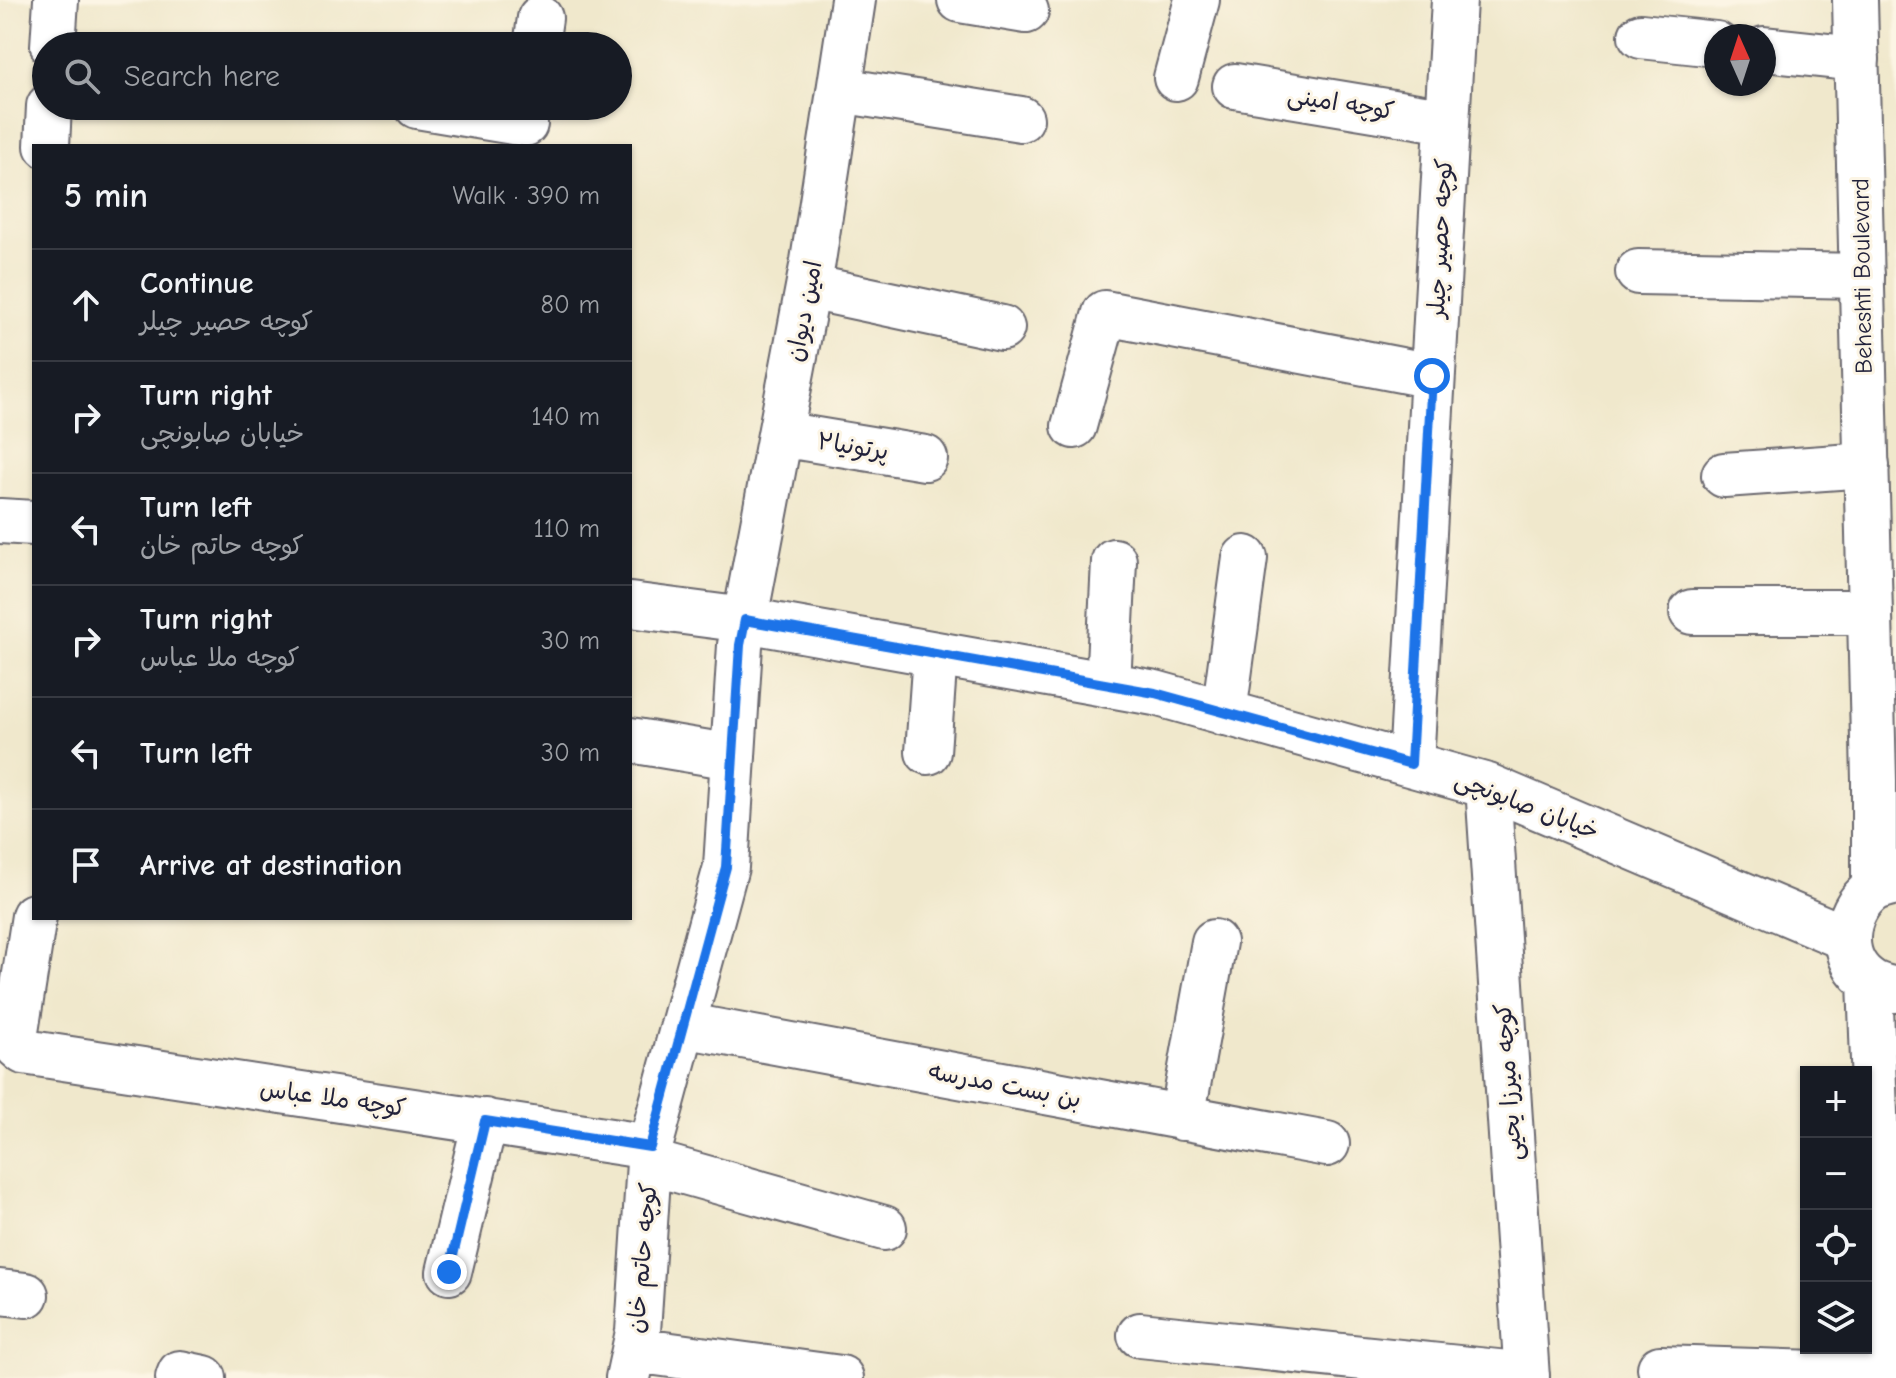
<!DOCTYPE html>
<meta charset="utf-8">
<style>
body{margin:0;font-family:"Comic Neue","Playpen Sans Arabic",sans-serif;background:#20242c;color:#f1f3f6}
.controls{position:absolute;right:24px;bottom:24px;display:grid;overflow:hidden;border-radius:0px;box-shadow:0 2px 6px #0004}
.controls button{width:72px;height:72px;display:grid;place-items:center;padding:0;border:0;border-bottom:2px solid #363941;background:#171b24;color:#f1f3f6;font:40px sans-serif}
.compass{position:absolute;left:1704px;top:24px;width:72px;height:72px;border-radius:50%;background:#171b24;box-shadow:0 2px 6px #0004;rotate:357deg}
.stop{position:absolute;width:24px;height:24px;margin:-18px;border:6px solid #1a73e8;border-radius:50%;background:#fff}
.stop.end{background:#1a73e8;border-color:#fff;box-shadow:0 2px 8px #0008}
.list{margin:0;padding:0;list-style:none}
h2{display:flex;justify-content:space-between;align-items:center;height:104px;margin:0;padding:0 32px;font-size:34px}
h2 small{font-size:26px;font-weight:400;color:#9ea1a6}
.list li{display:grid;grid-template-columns:52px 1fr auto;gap:24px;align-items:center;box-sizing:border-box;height:112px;padding:0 32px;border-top:2px solid #363941}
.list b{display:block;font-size:30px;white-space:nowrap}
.list p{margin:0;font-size:26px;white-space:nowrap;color:#9ea1a6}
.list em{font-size:26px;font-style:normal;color:#9ea1a6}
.icon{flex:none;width:44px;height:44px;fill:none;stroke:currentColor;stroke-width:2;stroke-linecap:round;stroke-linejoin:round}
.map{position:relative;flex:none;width:1896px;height:1378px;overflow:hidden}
.search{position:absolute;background:#171b24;box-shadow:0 2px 6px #0004;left:32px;top:32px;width:600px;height:88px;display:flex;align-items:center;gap:20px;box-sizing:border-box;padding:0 28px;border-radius:44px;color:#9ea1a6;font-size:30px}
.panel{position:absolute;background:#171b24;box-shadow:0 2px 6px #0004;left:32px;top:144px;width:600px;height:776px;border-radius:0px}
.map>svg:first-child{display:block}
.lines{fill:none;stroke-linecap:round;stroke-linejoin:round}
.minor-casing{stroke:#6a676e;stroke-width:48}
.major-casing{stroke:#6a676e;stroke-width:48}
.minor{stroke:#fff;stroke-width:44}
.major{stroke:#fff;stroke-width:44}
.route{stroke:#1a73e8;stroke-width:10}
.labels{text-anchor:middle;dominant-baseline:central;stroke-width:6;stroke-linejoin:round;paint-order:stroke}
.street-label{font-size:24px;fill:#22223b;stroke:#fcf5e5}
</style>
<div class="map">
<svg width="1896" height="1378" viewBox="0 0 1896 1378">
<rect width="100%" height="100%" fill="#fcf5e5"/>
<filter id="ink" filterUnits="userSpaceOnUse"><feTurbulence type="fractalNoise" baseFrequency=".0125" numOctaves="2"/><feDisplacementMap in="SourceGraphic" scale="16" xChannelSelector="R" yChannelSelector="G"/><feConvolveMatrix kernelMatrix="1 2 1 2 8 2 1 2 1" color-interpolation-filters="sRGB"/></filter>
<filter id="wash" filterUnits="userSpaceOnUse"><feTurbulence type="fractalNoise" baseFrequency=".006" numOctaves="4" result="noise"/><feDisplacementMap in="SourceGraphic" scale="32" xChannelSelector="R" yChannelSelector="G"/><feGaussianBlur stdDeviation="1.8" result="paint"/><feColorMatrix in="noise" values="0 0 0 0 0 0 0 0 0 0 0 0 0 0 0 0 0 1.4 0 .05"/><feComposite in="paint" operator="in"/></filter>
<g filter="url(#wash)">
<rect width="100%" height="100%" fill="#f0e8cc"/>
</g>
<g filter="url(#ink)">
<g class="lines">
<defs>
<path id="minor" d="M 960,0 L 1026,11
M 1641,36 L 1716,44
M 53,46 L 56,0
M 536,46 L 540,18
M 1764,49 L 1857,59
M 1176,78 L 1197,0
M 1235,86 L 1447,121
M 840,90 L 1021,119
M 417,106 L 525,124
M 47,146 L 49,106
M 1638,272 L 1862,276
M 809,287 L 1002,328
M 1074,426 L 1105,313 L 1432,376
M 780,434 L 925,458
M 1724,475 L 1867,465
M 0,521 L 34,523
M 630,605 L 745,620 L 1155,693 L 1488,786 L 1846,938
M 1692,612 L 1870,612
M 1108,685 L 1114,561
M 1224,713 L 1245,558
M 630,740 L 733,757
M 928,752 L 935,654
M 1411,764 L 1454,0
M 1488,786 L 1527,1378
M 34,916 L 15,1038 L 17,1046 L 24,1052 L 650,1147
M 683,1025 L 1327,1144
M 1182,1118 L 1214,942
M 649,1162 L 884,1228
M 449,1272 L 485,1121
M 0,1292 L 26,1295
M 1140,1335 L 1527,1375
M 634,1350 L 841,1378
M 1660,1368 L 1885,1375
M 178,1378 L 180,1373 L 204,1378
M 628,1378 L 638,1332 L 650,1147 L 726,867 L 740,645 L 813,261 L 853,0"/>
<path id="major" d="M 1855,0 L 1874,780 L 1874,889
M 1896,882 C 1888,884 1878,886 1872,890 C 1843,912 1837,961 1872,982 C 1879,986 1889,988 1896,990
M 1870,981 L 1885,1378"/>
</defs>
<use href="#minor" class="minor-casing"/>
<use href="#major" class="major-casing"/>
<use href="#minor" class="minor"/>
<use href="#major" class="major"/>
</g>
</g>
<g class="lines" filter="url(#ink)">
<path class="route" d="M 449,1272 L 485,1121 L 650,1147 L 726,867 L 740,645 L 745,620 L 1155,693 L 1411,764 L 1432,376"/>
</g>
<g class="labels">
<g class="street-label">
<text transform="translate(1341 103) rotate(9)">کوچه امینی</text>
<text transform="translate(1440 238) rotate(-87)">کوچه حصیر چیلر</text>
<text transform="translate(1862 276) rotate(-91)">Beheshti Boulevard</text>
<text transform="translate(804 311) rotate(-79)">امین دیوان</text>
<text transform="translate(853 446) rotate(9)">پرتونیا۲</text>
<text transform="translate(1527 805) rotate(21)">خیابان صابونچی</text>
<text transform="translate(1508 1082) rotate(-94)">کوچه میرزا یحیی</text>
<text transform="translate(1005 1085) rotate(11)">بن بست مدرسه</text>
<text transform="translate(333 1098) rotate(8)">کوچه ملا عباس</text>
<text transform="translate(642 1258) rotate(-85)">کوچه حاتم خان</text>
</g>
</g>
</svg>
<div class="controls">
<button>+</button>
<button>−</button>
<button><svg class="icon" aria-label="locate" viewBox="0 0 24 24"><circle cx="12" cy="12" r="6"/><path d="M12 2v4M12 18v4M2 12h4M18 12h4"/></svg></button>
<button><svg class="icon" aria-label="layers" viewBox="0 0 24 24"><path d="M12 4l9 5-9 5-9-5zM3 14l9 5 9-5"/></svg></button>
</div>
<svg class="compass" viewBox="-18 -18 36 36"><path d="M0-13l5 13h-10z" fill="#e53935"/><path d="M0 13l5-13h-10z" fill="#9ea1a6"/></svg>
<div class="stop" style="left:1432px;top:376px"></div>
<div class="stop end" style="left:449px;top:1272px"></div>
<div class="search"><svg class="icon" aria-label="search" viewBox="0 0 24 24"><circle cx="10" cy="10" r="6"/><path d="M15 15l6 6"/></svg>Search here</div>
<section class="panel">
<h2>5 min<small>Walk · 390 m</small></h2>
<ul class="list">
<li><svg class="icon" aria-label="ahead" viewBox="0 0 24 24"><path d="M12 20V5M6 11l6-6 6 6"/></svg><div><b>Continue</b><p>کوچه حصیر چیلر</p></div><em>80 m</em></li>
<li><svg class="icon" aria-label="right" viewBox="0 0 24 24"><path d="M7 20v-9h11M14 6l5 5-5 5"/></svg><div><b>Turn right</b><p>خیابان صابونچی</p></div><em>140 m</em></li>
<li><svg class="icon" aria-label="left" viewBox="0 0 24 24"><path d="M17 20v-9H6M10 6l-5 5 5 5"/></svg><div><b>Turn left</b><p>کوچه حاتم خان</p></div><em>110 m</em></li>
<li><svg class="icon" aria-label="right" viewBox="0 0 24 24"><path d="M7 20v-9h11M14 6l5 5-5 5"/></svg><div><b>Turn right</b><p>کوچه ملا عباس</p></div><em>30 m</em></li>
<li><svg class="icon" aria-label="left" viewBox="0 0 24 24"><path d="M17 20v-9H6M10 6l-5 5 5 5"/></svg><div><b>Turn left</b></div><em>30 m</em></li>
<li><svg class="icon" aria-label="arrive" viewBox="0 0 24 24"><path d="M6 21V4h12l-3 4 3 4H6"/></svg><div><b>Arrive at destination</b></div></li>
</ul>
</section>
</div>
